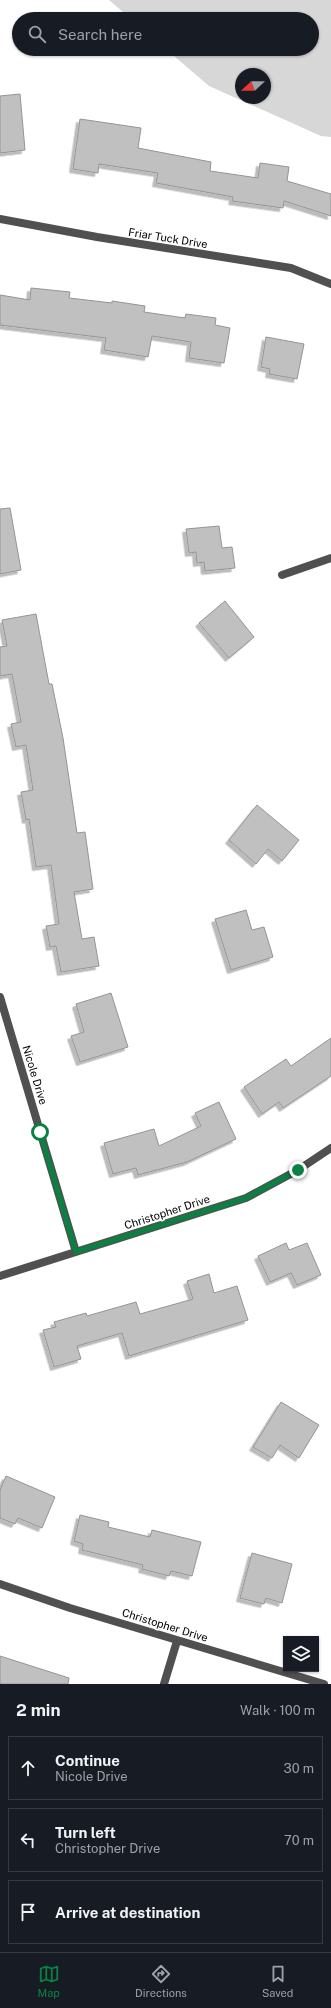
<!DOCTYPE html>
<meta charset="utf-8">
<style>
body{margin:0;font-family:"Public Sans",sans-serif;background:#20242c;color:#f1f3f6}
.controls{position:absolute;right:12px;bottom:12px;display:grid;overflow:hidden;border-radius:0px;box-shadow:0 1px 3px #0004}
.controls button{width:36px;height:36px;display:grid;place-items:center;padding:0;border:0;border-bottom:1px solid #363941;background:#171b24;color:#f1f3f6;font:20px sans-serif}
.compass{position:absolute;left:235px;top:68px;width:36px;height:36px;border-radius:50%;background:#171b24;box-shadow:0 1px 3px #0004;rotate:248deg}
.stop{position:absolute;width:12px;height:12px;margin:-9px;border:3px solid #0b8043;border-radius:50%;background:#fff}
.stop.end{background:#0b8043;border-color:#fff;box-shadow:0 1px 4px #0008}
.list{margin:0;padding:0;list-style:none}
h2{display:flex;justify-content:space-between;align-items:center;height:52px;margin:0;padding:0 16px;font-size:17px}
h2 small{font-size:13px;font-weight:400;color:#9ea1a6}
.list li{display:grid;grid-template-columns:26px 1fr auto;gap:12px;align-items:center;box-sizing:border-box;height:64px;margin:0 8px 8px;padding:0 8px;border:1px solid #363941;border-radius:0px}
.list b{display:block;font-size:15px;white-space:nowrap}
.list p{margin:0;font-size:13px;white-space:nowrap;color:#9ea1a6}
.list em{font-size:13px;font-style:normal;color:#9ea1a6}
.icon{flex:none;width:22px;height:22px;fill:none;stroke:currentColor;stroke-width:2;stroke-linecap:round;stroke-linejoin:round}
.map{position:relative;flex:none;width:331px;height:1684px;overflow:hidden}
.search{position:absolute;background:#171b24;box-shadow:0 1px 3px #0004;left:12px;right:12px;top:12px;height:44px;display:flex;align-items:center;gap:10px;box-sizing:border-box;padding:0 14px;border-radius:22px;color:#9ea1a6;font-size:15px}
.sheet{height:268px;background:#171b24}
nav{display:flex;justify-content:space-around;align-items:center;box-sizing:border-box;height:56px;border-top:1px solid #363941;background:#171b24;font-size:11px;color:#9ea1a6}
nav a{display:grid;justify-items:center;gap:2px}
nav .on{color:#0b8043}
.map>svg:first-child{display:block}
.green{fill:#d7d7d7;fill-rule:evenodd}
.building{fill:#c0c0c0;stroke:#949494;filter:url(#shadow)}
.lines{fill:none;stroke-linecap:round;stroke-linejoin:round}
.lane{stroke:#505050;stroke-width:8}
.street{stroke:#505050;stroke-width:8}
.route{stroke:#0b8043;stroke-width:5}
.labels{text-anchor:middle;dominant-baseline:central;stroke-width:3.5;stroke-linejoin:round;paint-order:stroke}
.street-label{font-size:11px;fill:#000;stroke:#fff}
</style>
<div class="map">
<svg width="331" height="1684" viewBox="0 0 331 1684">
<defs>
<filter id="shadow"><feDropShadow dx="-3.5" dy="3.5" stdDeviation="0" flood-color="#0004"/></filter>
</defs>
<rect width="100%" height="100%" fill="#fff"/>
<path class="green" d="M 109,0 L 331,0 L 331,137 L 321,136 L 209,86 L 166,49 L 312,49 L 312,19 L 131,19 ZM 241,74 L 265,74 L 265,98 L 241,98 Z"/>
<path class="building" d="M 20,94 L 25,150 L 0,153 L 0,96 Z
M 80,119 L 141,128 L 138,148 L 211,162 L 210,171 L 258,178 L 260,163 L 289,167 L 287,181 L 331,194 L 331,216 L 284,201 L 283,208 L 232,201 L 233,197 L 156,183 L 158,173 L 99,164 L 98,173 L 73,169 Z
M 31,288 L 70,292 L 69,298 L 112,303 L 112,301 L 145,306 L 144,312 L 185,318 L 186,314 L 216,318 L 215,325 L 230,328 L 224,363 L 189,358 L 191,342 L 152,336 L 148,357 L 104,350 L 106,338 L 0,325 L 0,295 L 30,300 Z
M 266,337 L 304,344 L 297,379 L 269,374 L 270,369 L 261,367 Z
M 10,508 L 21,570 L 0,574 L 0,509 Z
M 219,526 L 222,548 L 232,547 L 235,568 L 205,571 L 204,562 L 197,563 L 196,552 L 189,553 L 186,529 Z
M 225,601 L 254,637 L 229,658 L 199,623 Z
M 36,614 L 49,684 L 52,684 L 63,738 L 77,833 L 85,832 L 93,889 L 74,892 L 82,939 L 94,937 L 99,966 L 61,972 L 56,946 L 50,947 L 46,926 L 59,924 L 51,865 L 36,867 L 29,819 L 26,820 L 21,792 L 33,790 L 26,745 L 16,747 L 11,724 L 21,722 L 12,674 L 0,676 L 0,647 L 7,646 L 2,620 Z
M 257,805 L 299,840 L 282,861 L 268,849 L 256,864 L 229,840 Z
M 246,910 L 252,930 L 264,927 L 273,957 L 231,970 L 215,919 Z
M 111,993 L 128,1047 L 80,1062 L 71,1036 L 84,1032 L 76,1004 Z
M 331,1038 L 331,1076 L 283,1108 L 279,1102 L 262,1114 L 244,1087 L 286,1059 L 291,1066 Z
M 219,1102 L 236,1139 L 187,1162 L 138,1175 L 136,1168 L 113,1174 L 104,1143 L 154,1129 L 159,1146 L 201,1126 L 195,1113 Z
M 286,1243 L 289,1250 L 307,1243 L 321,1275 L 297,1285 L 291,1273 L 270,1282 L 258,1256 Z
M 209,1274 L 214,1293 L 237,1286 L 248,1320 L 129,1356 L 122,1333 L 77,1346 L 81,1359 L 54,1367 L 43,1330 L 56,1327 L 54,1322 L 86,1313 L 87,1316 L 136,1302 L 140,1314 L 193,1299 L 187,1281 Z
M 281,1402 L 319,1425 L 299,1458 L 280,1445 L 272,1458 L 253,1447 Z
M 6,1476 L 55,1497 L 42,1528 L 18,1518 L 15,1524 L 0,1518 L 0,1490 Z
M 80,1515 L 109,1522 L 108,1527 L 150,1537 L 152,1530 L 201,1542 L 192,1576 L 171,1571 L 169,1576 L 142,1569 L 143,1565 L 82,1550 L 83,1544 L 74,1541 Z
M 252,1553 L 292,1564 L 282,1603 L 266,1598 L 264,1604 L 240,1598 Z
M 0,1656 L 69,1678 L 68,1684 L 0,1684 Z"/>
<g class="lines">
<path class="lane" d="M 282,575 L 331,558"/>
<path class="street" d="M 0,219 L 97,237 L 291,268 L 331,284
M 0,997 L 76,1252
M 0,1276 L 246,1198 L 298,1170 L 331,1148
M 0,1584 L 70,1608 L 324,1684
M 164,1684 L 177,1641"/>
</g>
<g class="lines">
<path class="route" d="M 40,1132 L 76,1252 L 246,1198 L 298,1170"/>
</g>
<g class="labels">
<g class="street-label">
<text transform="translate(168 238) rotate(9)">Friar Tuck Drive</text>
<text transform="translate(35 1075) rotate(73)">Nicole Drive</text>
<text transform="translate(167 1212) rotate(-18)">Christopher Drive</text>
<text transform="translate(165 1625) rotate(17)">Christopher Drive</text>
</g>
</g>
</svg>
<div class="controls">
<button><svg class="icon" aria-label="layers" viewBox="0 0 24 24"><path d="M12 4l9 5-9 5-9-5zM3 14l9 5 9-5"/></svg></button>
</div>
<svg class="compass" viewBox="-18 -18 36 36"><path d="M0-13l5 13h-10z" fill="#e53935"/><path d="M0 13l5-13h-10z" fill="#9ea1a6"/></svg>
<div class="stop" style="left:40px;top:1132px"></div>
<div class="stop end" style="left:298px;top:1170px"></div>
<div class="search"><svg class="icon" aria-label="search" viewBox="0 0 24 24"><circle cx="10" cy="10" r="6"/><path d="M15 15l6 6"/></svg>Search here</div>
</div>
<section class="sheet">
<h2>2 min<small>Walk · 100 m</small></h2>
<ul class="list">
<li><svg class="icon" aria-label="ahead" viewBox="0 0 24 24"><path d="M12 20V5M6 11l6-6 6 6"/></svg><div><b>Continue</b><p>Nicole Drive</p></div><em>30 m</em></li>
<li><svg class="icon" aria-label="left" viewBox="0 0 24 24"><path d="M17 20v-9H6M10 6l-5 5 5 5"/></svg><div><b>Turn left</b><p>Christopher Drive</p></div><em>70 m</em></li>
<li><svg class="icon" aria-label="arrive" viewBox="0 0 24 24"><path d="M6 21V4h12l-3 4 3 4H6"/></svg><div><b>Arrive at destination</b></div></li>
</ul>
</section>
<nav>
<a class="on"><svg class="icon" aria-label="map" viewBox="0 0 24 24"><path d="M3 6l6-2 6 2 6-2v14l-6 2-6-2-6 2zM9 4v14M15 6v14"/></svg>Map</a>
<a><svg class="icon" aria-label="directions" viewBox="0 0 24 24"><path d="M12 3l9 9-9 9-9-9zM9 14v-3h6M13 9l2 2-2 2"/></svg>Directions</a>
<a><svg class="icon" aria-label="saved" viewBox="0 0 24 24"><path d="M7 4h10v16l-5-4-5 4z"/></svg>Saved</a>
</nav>
